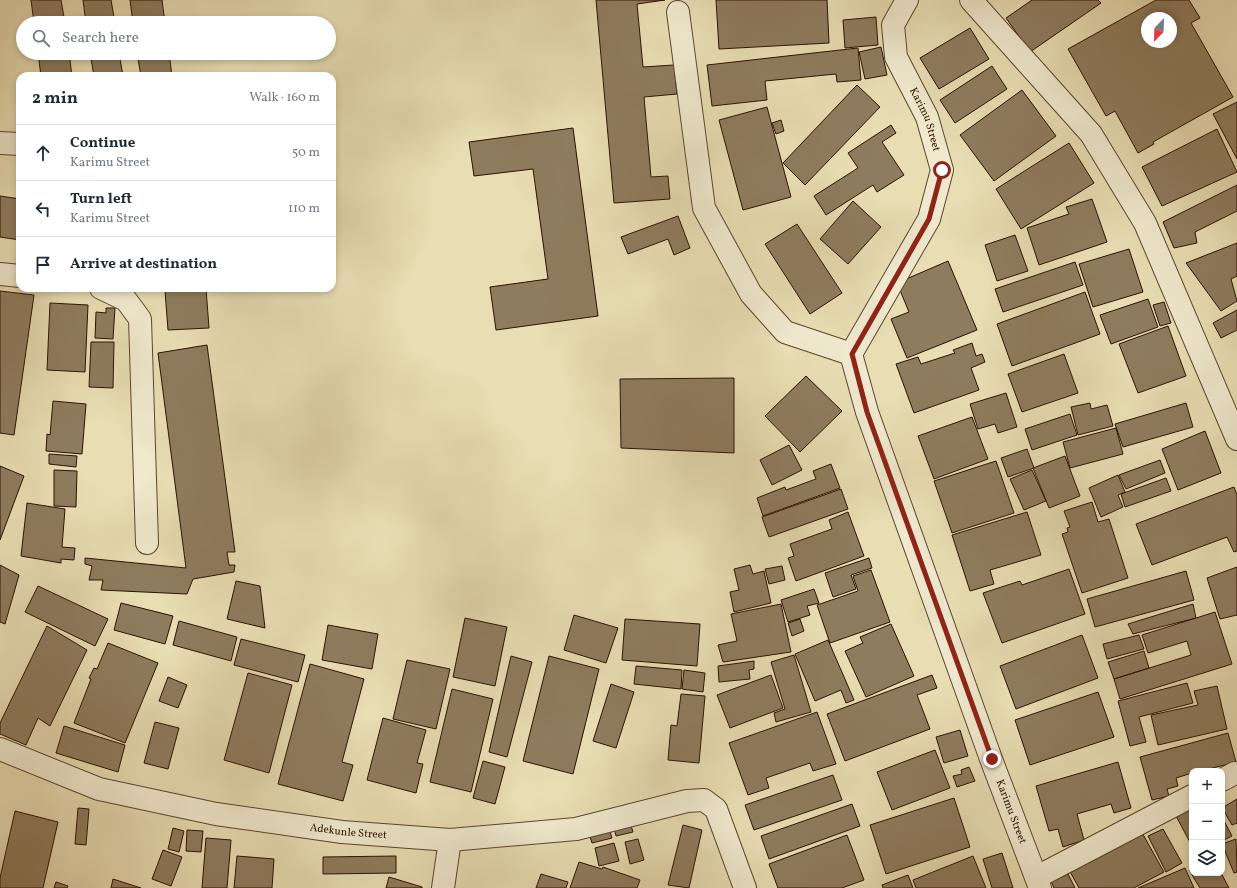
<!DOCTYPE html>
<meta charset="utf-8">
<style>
body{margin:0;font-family:Vollkorn,serif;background:#f2f2f3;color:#1f2937}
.controls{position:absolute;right:12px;bottom:12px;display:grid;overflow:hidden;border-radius:8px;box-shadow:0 2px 6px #0003}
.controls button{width:36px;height:36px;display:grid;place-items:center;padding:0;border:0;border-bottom:1px solid #e0e1e3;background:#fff;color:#1f2937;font:20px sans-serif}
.compass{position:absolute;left:1141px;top:12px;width:36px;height:36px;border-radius:50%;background:#fff;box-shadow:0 2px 6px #0003;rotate:203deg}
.stop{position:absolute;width:12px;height:12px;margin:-9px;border:3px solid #8f2418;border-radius:50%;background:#fff}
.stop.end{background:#8f2418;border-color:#fff;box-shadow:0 1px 4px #0008}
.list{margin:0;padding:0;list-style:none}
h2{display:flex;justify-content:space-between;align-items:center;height:52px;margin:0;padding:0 16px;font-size:17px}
h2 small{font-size:13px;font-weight:400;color:#747a83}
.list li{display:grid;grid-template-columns:26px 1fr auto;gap:12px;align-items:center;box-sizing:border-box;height:56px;padding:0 16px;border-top:1px solid #e0e1e3}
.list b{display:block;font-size:15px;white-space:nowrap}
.list p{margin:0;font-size:13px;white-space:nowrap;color:#747a83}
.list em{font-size:13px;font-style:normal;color:#747a83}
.icon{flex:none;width:22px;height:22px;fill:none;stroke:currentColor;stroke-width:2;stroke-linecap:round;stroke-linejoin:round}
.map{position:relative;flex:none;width:1237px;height:888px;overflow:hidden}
.search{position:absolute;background:#fff;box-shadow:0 2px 6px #0003;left:16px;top:16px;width:320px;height:44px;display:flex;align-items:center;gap:10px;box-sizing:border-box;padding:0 14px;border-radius:22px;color:#747a83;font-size:15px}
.panel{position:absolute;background:#fff;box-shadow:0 2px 6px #0003;left:16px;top:72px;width:320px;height:220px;border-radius:12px}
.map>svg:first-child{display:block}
.building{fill:#8e7c5e;stroke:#2d1201;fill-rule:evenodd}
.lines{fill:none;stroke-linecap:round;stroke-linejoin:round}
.minor-casing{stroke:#5c452e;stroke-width:24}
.minor{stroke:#f0e9ce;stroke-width:22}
.route{stroke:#8f2418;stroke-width:5}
.labels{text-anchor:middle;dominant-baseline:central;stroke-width:3;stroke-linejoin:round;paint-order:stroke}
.street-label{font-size:11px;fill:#2d1201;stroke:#f0e9ce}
</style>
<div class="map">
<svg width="1237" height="888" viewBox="0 0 1237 888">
<rect width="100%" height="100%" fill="#e8ddb3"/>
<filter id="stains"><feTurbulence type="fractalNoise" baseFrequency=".005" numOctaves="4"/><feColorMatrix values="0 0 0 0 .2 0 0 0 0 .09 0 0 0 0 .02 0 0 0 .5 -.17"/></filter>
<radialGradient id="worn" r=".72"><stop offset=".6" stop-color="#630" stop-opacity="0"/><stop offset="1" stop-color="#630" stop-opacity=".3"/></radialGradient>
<path class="building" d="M 31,0 L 61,0 L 65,23 L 34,23 Z
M 83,0 L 111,0 L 115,23 L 86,23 Z
M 130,0 L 162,0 L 165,23 L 133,23 Z
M 596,0 L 665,0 L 637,4 L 643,67 L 674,65 L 677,94 L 644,97 L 651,177 L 668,176 L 670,199 L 614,203 Z
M 716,0 L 827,0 L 829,43 L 719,49 Z
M 1032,0 L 1098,0 L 1101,3 L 1030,52 L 1006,18 Z
M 1156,0 L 1189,0 L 1200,18 L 1191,23 L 1233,97 L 1153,142 L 1154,144 L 1138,153 L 1115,111 L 1106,116 L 1068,49 ZM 1147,18 L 1171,18 L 1171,42 L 1147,42 Z
M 876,17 L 878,45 L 845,48 L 843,20 Z
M 970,28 L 989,59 L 939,89 L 920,58 Z
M 881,47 L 887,75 L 865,79 L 859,52 Z
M 858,48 L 861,80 L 837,82 L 836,74 L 765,81 L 767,100 L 712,106 L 707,65 Z
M 38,53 L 69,53 L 72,76 L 41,76 Z
M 90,53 L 119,53 L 123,76 L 94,76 Z
M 137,53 L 169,53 L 172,76 L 141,76 Z
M 992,66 L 1007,89 L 955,123 L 940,100 Z
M 857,85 L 880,107 L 805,185 L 783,163 Z
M 1022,90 L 1056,136 L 994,181 L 960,135 Z
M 1237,102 L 1237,159 L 1213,114 Z
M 767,107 L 791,197 L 743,210 L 719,120 Z
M 781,120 L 784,131 L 776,134 L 772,123 Z
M 891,125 L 896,133 L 882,142 L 904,175 L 877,192 L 873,185 L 826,215 L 814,196 L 858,168 L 848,153 Z
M 573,128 L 598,316 L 496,330 L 490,287 L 548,279 L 533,169 L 474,176 L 469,142 Z
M 1217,129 L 1237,172 L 1162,206 L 1142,167 Z
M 1069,143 L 1094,183 L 1021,229 L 996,189 Z
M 1237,185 L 1237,211 L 1195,232 L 1197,243 L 1174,248 L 1163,222 Z
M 0,196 L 20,199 L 20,240 L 0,237 Z
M 1092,199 L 1107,242 L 1039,265 L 1027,228 L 1069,214 L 1066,207 Z
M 853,201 L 881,227 L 848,264 L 820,239 Z
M 678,216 L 690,248 L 674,255 L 668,239 L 628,254 L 621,237 Z
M 797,224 L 842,293 L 810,314 L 765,244 Z
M 1015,235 L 1028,271 L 997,281 L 985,245 Z
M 1237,243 L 1237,276 L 1231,279 L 1237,301 L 1221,311 L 1186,263 Z
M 1129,249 L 1143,292 L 1093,307 L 1079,264 Z
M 948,261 L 977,330 L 907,358 L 891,319 L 909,312 L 897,283 Z
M 1075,262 L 1083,285 L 1003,312 L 995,289 Z
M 158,288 L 206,288 L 209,328 L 168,330 L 165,291 L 159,291 Z
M 0,291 L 34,295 L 14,435 L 0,433 Z
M 1085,292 L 1100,334 L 1012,366 L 997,324 Z
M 1148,299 L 1158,327 L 1111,344 L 1100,315 Z
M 1164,302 L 1171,323 L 1160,326 L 1153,305 Z
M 50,303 L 88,305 L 85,372 L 47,370 Z
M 106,308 L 115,308 L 113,339 L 95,338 L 96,312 L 106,313 Z
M 1237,310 L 1237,330 L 1221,338 L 1213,323 Z
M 1168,326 L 1186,376 L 1138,393 L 1119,344 Z
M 91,342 L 114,342 L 113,388 L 89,387 Z
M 972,343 L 976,356 L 982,354 L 985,362 L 971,368 L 979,390 L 914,413 L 896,364 L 918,357 L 921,364 L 955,353 L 953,350 Z
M 207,345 L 235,552 L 227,552 L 229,565 L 235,565 L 234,572 L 193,579 L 187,594 L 101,590 L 103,580 L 89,580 L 92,566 L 85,564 L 85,558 L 186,568 L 158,353 Z
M 1064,354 L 1078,393 L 1022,412 L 1008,374 Z
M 806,376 L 842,411 L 800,452 L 765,416 Z
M 734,378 L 734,453 L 621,448 L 620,379 Z
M 1006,393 L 1017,427 L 998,433 L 995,424 L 978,429 L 970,404 Z
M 53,401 L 86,404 L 82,454 L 46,451 L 47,434 L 50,435 Z
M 1090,403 L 1091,409 L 1107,405 L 1113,426 L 1078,435 L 1071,407 Z
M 1186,403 L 1193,427 L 1123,447 L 1115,424 Z
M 1070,414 L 1077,435 L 1032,450 L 1025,429 Z
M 972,417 L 988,459 L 934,479 L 918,436 Z
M 1116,428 L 1123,454 L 1070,468 L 1063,442 Z
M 1205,431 L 1221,473 L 1178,490 L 1162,449 Z
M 789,445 L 802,470 L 772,485 L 760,460 Z
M 1027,449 L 1034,468 L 1008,477 L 1001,458 Z
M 49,454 L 77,456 L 76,467 L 49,464 Z
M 1065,456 L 1080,496 L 1049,508 L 1033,468 Z
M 1160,460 L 1165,473 L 1126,489 L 1119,475 Z
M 996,461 L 1014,513 L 952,533 L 934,481 Z
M 831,464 L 840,488 L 763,516 L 757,498 L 785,487 L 786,490 L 816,479 L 813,471 Z
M 0,466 L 24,476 L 0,540 Z
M 54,470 L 77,471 L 76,507 L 54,506 Z
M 1032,470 L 1046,501 L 1024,510 L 1010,479 Z
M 1118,475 L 1125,492 L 1118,495 L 1123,507 L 1101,517 L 1089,488 Z
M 1166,478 L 1171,491 L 1125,507 L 1121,494 Z
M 1234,487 L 1237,495 L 1237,551 L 1234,552 L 1227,537 L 1152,565 L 1136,524 Z
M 841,489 L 848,509 L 769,537 L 762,517 Z
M 1092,502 L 1098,522 L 1109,519 L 1128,578 L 1082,593 L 1062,534 L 1068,532 L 1067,528 L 1070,527 L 1064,511 Z
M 27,503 L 65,509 L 62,547 L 75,548 L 74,560 L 61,559 L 61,563 L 21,556 Z
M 848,512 L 864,556 L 796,581 L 788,558 L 794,556 L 790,544 L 832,529 L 829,520 Z
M 1027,512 L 1041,555 L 990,570 L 994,584 L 970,591 L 952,535 Z
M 869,558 L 872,568 L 851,575 L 856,589 L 833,597 L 825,573 Z
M 0,565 L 19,575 L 5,624 L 0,622 Z
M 750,565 L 753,574 L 764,571 L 771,603 L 734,612 L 730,592 L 739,590 L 734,569 Z
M 782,566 L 785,580 L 769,584 L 765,569 Z
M 1237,567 L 1237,615 L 1220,619 L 1207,578 Z
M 1069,569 L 1085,614 L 1002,643 L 983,593 L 1020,581 L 1022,585 Z
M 871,570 L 890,622 L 830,643 L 817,605 L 858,591 L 853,576 Z
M 1186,571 L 1194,600 L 1095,627 L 1087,599 Z
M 236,581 L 260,586 L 265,628 L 227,619 Z
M 38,586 L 108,619 L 95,646 L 25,612 Z
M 814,589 L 819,603 L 807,606 L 810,615 L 788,622 L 781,600 Z
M 121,603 L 173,616 L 165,644 L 114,630 Z
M 781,604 L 791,652 L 723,662 L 718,645 L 737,641 L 731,614 Z
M 1193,604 L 1196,618 L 1133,634 L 1128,624 Z
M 1215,612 L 1232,664 L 1120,699 L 1114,679 L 1191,655 L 1187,641 L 1148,653 L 1142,635 Z
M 574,615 L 618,628 L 606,663 L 564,650 Z
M 465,618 L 507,627 L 495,686 L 453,677 Z
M 625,619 L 700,624 L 697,666 L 622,660 Z
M 800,619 L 804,631 L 792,636 L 788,623 Z
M 179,621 L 237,637 L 231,661 L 173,645 Z
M 891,624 L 914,676 L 866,697 L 845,651 L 863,643 L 860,637 Z
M 328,625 L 378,634 L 372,669 L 322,660 Z
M 47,626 L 87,650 L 50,726 L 38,718 L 26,745 L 0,734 L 0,723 Z
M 1082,635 L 1098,678 L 1016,709 L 1000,666 Z
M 1139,635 L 1144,649 L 1107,659 L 1103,644 Z
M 241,639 L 305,655 L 298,682 L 234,665 Z
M 828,640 L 854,700 L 846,703 L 841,690 L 815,701 L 795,654 Z
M 108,643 L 158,663 L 125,743 L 74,723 L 91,679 L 89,678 L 94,668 L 97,669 Z
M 1144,651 L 1149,668 L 1114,679 L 1108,662 Z
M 794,655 L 811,712 L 776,722 L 774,713 L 785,709 L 771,662 Z
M 511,656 L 532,662 L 507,757 L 489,752 Z
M 549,656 L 599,669 L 573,774 L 523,761 Z
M 407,660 L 450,669 L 436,729 L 393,719 Z
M 754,661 L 754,669 L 749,670 L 750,679 L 719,682 L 718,666 Z
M 310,664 L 364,679 L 342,762 L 353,765 L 343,801 L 278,784 Z
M 636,666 L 682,670 L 681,689 L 634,684 Z
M 684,670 L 705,673 L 703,692 L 682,689 Z
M 248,673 L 292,685 L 269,773 L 224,760 Z
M 771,675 L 783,708 L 730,728 L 717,695 Z
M 932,675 L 937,688 L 917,695 L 930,729 L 845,761 L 827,714 Z
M 168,677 L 187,685 L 178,708 L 159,701 Z
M 1187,683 L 1193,703 L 1139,717 L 1146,742 L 1130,746 L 1118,701 Z
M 611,684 L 634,692 L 616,748 L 593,741 Z
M 1217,686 L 1227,729 L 1158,745 L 1151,715 L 1198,705 L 1194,691 Z
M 452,689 L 493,699 L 471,792 L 430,782 Z
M 1098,692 L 1114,737 L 1030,765 L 1015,720 Z
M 681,694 L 705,696 L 699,763 L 668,760 L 671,725 L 677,726 Z
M 817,712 L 836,764 L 813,771 L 810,763 L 766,778 L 769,788 L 748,795 L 729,743 Z
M 383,718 L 426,730 L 417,763 L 423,764 L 416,793 L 367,780 Z
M 155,722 L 179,728 L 168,769 L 144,763 Z
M 64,726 L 125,745 L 118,772 L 56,753 Z
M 960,730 L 968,756 L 944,763 L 936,737 Z
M 1228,733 L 1236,762 L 1201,771 L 1192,771 L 1192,773 L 1176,778 L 1178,786 L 1167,789 L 1169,796 L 1152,800 L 1140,757 Z
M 935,750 L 950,788 L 892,810 L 877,772 Z
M 483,761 L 505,767 L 495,804 L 473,798 Z
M 1118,762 L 1131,808 L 1114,813 L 1111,804 L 1077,814 L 1084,840 L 1063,847 L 1058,829 L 1049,831 L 1036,786 Z
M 969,767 L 975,781 L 957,787 L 953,776 L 962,774 L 961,770 Z
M 833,775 L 842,800 L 754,830 L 745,805 Z
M 954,798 L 970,847 L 886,874 L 870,825 Z
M 1237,799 L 1237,823 L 1232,825 L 1222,808 Z
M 852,804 L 860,826 L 769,859 L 761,836 Z
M 1192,807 L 1192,846 L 1176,816 Z
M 78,808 L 89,809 L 86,845 L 75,844 Z
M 15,811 L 58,822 L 43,888 L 0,888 L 0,878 Z
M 1222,817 L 1232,836 L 1222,841 Z
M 629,819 L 633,832 L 616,836 L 613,823 Z
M 608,825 L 612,838 L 592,843 L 588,830 Z
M 683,825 L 702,830 L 689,888 L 668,885 Z
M 173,828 L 184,831 L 179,852 L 168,849 Z
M 1140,829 L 1164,872 L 1134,888 L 1079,888 L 1068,868 Z
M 1163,829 L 1182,863 L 1166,872 L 1148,836 Z
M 187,830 L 203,831 L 201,852 L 186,851 Z
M 847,835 L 864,880 L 842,888 L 778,888 L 769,864 Z
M 206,838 L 231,840 L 227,888 L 202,888 Z
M 638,839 L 644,860 L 630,864 L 625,842 Z
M 1236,839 L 1237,872 L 1234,873 L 1222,844 Z
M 614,843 L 619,861 L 599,866 L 595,848 Z
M 163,850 L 182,857 L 171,886 L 152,879 Z
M 1002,853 L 1013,888 L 992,888 L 983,859 Z
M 237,856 L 274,859 L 272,888 L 234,888 Z
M 396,856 L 396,873 L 323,874 L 323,857 Z
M 973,856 L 986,888 L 916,888 L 913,880 Z
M 579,862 L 602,869 L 603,867 L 640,880 L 637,888 L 570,888 Z
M 1185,868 L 1194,888 L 1138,888 Z
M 1192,869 L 1192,873 L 1221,873 L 1229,888 L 1200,888 L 1189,870 Z
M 541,874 L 568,882 L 566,888 L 536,888 Z
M 1068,874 L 1075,888 L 1054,888 L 1051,881 Z
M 908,875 L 913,888 L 883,888 L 882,885 Z
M 389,877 L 422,887 L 422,888 L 386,888 Z
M 113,879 L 141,888 L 111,888 Z
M 56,882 L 68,886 L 67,888 L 54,888 Z"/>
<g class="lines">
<defs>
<g id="minor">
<path id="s1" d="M 907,0 L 893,25 L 896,57 L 927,117 L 942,170 L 929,219 L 851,354 L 867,412 L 991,759 L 1040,888"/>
<path d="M 971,0 L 1091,134 L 1145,223 L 1237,439"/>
<path d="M 678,12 L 704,208 L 751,294 L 785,332 L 851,354"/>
<path d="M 0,143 L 20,144"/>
<path d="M 0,274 L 20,276"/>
<path d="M 101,288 L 126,300 L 140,319 L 147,543"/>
<path id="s2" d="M 0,749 L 99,789 L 216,814 L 342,832 L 450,840 L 576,829 L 687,801 L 704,800 L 716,809 L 745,888"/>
<path d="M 1222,780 L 1235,773"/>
<path d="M 1037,877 L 1192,796"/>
<path d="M 443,888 L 450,840"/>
</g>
</defs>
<use href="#minor" class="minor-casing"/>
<use href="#minor" class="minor"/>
</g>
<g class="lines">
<path class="route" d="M 942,170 L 929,219 L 852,354 L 867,412 L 992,759"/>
</g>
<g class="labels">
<g class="street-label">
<text stroke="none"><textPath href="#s1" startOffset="130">Karimu Street</textPath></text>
<text stroke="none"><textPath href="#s1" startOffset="875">Karimu Street</textPath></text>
<text stroke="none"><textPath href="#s2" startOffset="360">Adekunle Street</textPath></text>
</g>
</g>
<rect width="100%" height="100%" filter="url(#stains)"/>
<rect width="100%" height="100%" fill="url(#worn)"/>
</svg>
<div class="controls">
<button>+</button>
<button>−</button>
<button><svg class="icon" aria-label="layers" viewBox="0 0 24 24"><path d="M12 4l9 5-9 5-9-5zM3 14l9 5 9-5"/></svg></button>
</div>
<svg class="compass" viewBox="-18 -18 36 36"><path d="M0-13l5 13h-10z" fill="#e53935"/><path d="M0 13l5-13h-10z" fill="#747a83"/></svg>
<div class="stop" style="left:942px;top:170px"></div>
<div class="stop end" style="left:992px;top:759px"></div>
<div class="search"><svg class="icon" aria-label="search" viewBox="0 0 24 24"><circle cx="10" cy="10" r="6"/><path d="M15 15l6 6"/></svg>Search here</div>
<section class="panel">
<h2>2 min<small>Walk · 160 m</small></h2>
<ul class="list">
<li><svg class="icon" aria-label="ahead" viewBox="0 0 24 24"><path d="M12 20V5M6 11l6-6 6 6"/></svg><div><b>Continue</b><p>Karimu Street</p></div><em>50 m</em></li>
<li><svg class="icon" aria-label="left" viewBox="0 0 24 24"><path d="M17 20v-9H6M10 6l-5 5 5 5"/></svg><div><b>Turn left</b><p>Karimu Street</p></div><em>110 m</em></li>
<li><svg class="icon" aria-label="arrive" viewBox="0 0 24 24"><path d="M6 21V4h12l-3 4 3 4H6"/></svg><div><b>Arrive at destination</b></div></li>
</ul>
</section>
</div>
